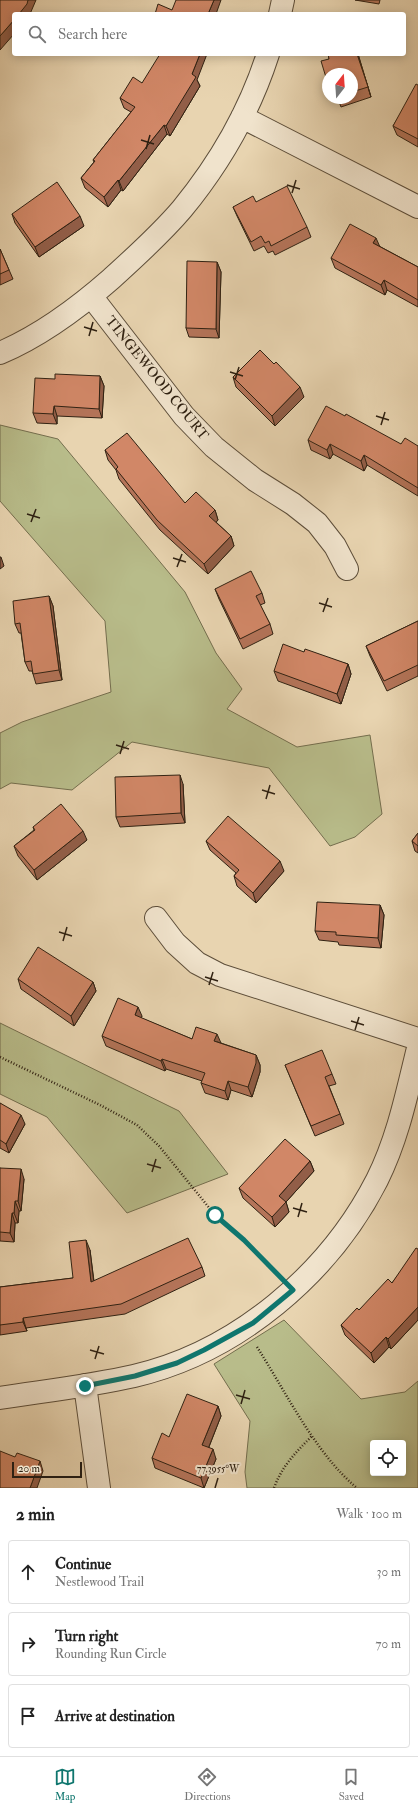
<!DOCTYPE html>
<meta charset="utf-8">
<style>
body{margin:0;font-family:"IM FELL Double Pica",serif;background:#f2f2f2;color:#222}
.controls{position:absolute;right:12px;bottom:12px;display:grid;overflow:hidden;border-radius:4px;box-shadow:0 2px 10px #0003}
.controls button{width:36px;height:36px;display:grid;place-items:center;padding:0;border:0;border-bottom:1px solid #e0e0e0;background:#fff;color:#222;font:20px sans-serif}
.compass{position:absolute;left:322px;top:68px;width:36px;height:36px;border-radius:50%;background:#fff;box-shadow:0 2px 10px #0003;rotate:17deg}
.scale{position:absolute;left:12px;bottom:10px;width:70px;box-sizing:border-box;padding-left:4px;border:2px solid #2f2112;border-top:0;font-size:11px;line-height:14px;white-space:nowrap;color:#2f2112;-webkit-text-stroke:3px #f0e3cc;paint-order:stroke}
.stop{position:absolute;width:12px;height:12px;margin:-9px;border:3px solid #0f766e;border-radius:50%;background:#fff}
.stop.end{background:#0f766e;border-color:#fff;box-shadow:0 1px 4px #0008}
.list{margin:0;padding:0;list-style:none}
h2{display:flex;justify-content:space-between;align-items:center;height:52px;margin:0;padding:0 16px;font-size:17px}
h2 small{font-size:13px;font-weight:400;color:#767676}
.list li{display:grid;grid-template-columns:26px 1fr auto;gap:12px;align-items:center;box-sizing:border-box;height:64px;margin:0 8px 8px;padding:0 8px;border:1px solid #e0e0e0;border-radius:4px}
.list b{display:block;font-size:15px;white-space:nowrap}
.list p{margin:0;font-size:13px;white-space:nowrap;color:#767676}
.list em{font-size:13px;font-style:normal;color:#767676}
.icon{flex:none;width:22px;height:22px;fill:none;stroke:currentColor;stroke-width:2;stroke-linecap:round;stroke-linejoin:round}
.map{position:relative;flex:none;width:418px;height:1488px;overflow:hidden}
.search{position:absolute;background:#fff;box-shadow:0 2px 10px #0003;left:12px;right:12px;top:12px;height:44px;display:flex;align-items:center;gap:10px;box-sizing:border-box;padding:0 14px;border-radius:4px;color:#767676;font-size:15px}
.sheet{height:268px;background:#fff}
nav{display:flex;justify-content:space-around;align-items:center;box-sizing:border-box;height:56px;border-top:1px solid #e0e0e0;background:#fff;font-size:11px;color:#767676}
nav a{display:grid;justify-items:center;gap:2px}
nav .on{color:#0f766e}
.map>svg:first-child{display:block}
.green{fill:#b8bc8a;stroke:#746e4e;fill-rule:evenodd}
.lines{fill:none;stroke-linecap:round;stroke-linejoin:round}
.minor-casing{stroke:#5d4e3a;stroke-width:24}
.path{stroke:#2f2112;stroke-width:2.5;stroke-dasharray:1 2;stroke-linecap:butt}
.minor{stroke:#f0e3cc;stroke-width:22}
.wall{fill:#b47459;stroke:#2f2112}
.shaded-wall{fill:#925e48;stroke:#2f2112}
.building{fill:#d18767;stroke:#2f2112}
.route{stroke:#0f766e;stroke-width:5}
.ticks{fill:none;stroke:#2f2112;stroke-width:1.5}
.labels{text-anchor:middle;dominant-baseline:central;stroke-width:4;stroke-linejoin:round;paint-order:stroke}
.street-label{font-size:14px;fill:#2f2112;stroke:#f0e3cc}
.ticks-label{font-size:10px;text-anchor:middle;fill:#2f2112;stroke:#f0e3cc;stroke-width:4;stroke-linejoin:round;paint-order:stroke}
</style>
<div class="map">
<svg width="418" height="1488" viewBox="0 0 418 1488">
<rect width="100%" height="100%" fill="#e8d4b0"/>
<filter id="stains"><feTurbulence type="fractalNoise" baseFrequency=".005" numOctaves="4"/><feColorMatrix values="0 0 0 0 .2 0 0 0 0 .09 0 0 0 0 .02 0 0 0 .5 -.17"/></filter>
<radialGradient id="worn" r=".72"><stop offset=".6" stop-color="#630" stop-opacity="0"/><stop offset="1" stop-color="#630" stop-opacity=".3"/></radialGradient>
<path class="green" d="M 0,425 L 58,439 L 185,592 L 216,653 L 242,689 L 227,709 L 297,747 L 370,735 L 382,814 L 355,837 L 330,846 L 269,768 L 132,742 L 72,790 L 11,783 L 0,789 L 0,733 L 22,722 L 111,692 L 105,621 L 0,501 Z
M 0,1023 L 179,1111 L 228,1174 L 127,1213 L 47,1117 L 0,1094 Z
M 284,1320 L 361,1399 L 405,1392 L 418,1381 L 418,1488 L 247,1488 L 245,1472 L 250,1421 L 214,1364 ZM 373,1443 L 403,1443 L 403,1473 L 373,1473 Z"/>
<g class="lines">
<defs>
<path id="minor" d="M 280,14 L 283,0
M 242,117 L 418,207
M 91,296 L 184,416 L 214,447 L 255,480 L 293,504 L 317,523 L 335,546 L 347,569
M 0,353 C 40,336 78,308 111,279 C 135,257 160,235 182,209 C 219,164 250,110 268,54
M 156,918 L 175,943 L 197,963 L 220,975 L 418,1039
M 85,1385 L 99,1488
M 0,1398 C 45,1391 90,1386 134,1376 C 237,1352 329,1274 377,1180 C 398,1138 407,1093 418,1048"/>
</defs>
<use href="#minor" class="minor-casing"/>
<path class="path" d="M 0,1057 L 100,1105 L 137,1125 L 159,1146 L 215,1215 L 244,1240 L 276,1274
M 257,1347 C 286,1392 315,1453 357,1488
M 274,1488 C 282,1466 296,1452 312,1436"/>
<use href="#minor" class="minor"/>
</g>
<path class="wall" d="M 355,0 L 380,0 L 379,4 Z
M 328,54 L 358,54 L 371,97 L 341,107 L 338,99 L 334,100 L 333,98 L 352,98 L 352,74 L 329,59 Z
M 197,80 L 200,86 L 170,136 L 167,134 L 123,191 L 121,190 L 108,207 L 85,188 L 81,178 L 94,162 L 93,160 L 131,112 L 124,108 L 120,98 L 142,83 Z
M 418,85 L 418,147 L 397,135 L 393,126 Z
M 256,202 L 307,227 L 311,237 L 275,255 L 273,251 L 268,253 L 264,246 L 254,251 L 237,216 L 233,207 Z
M 12,214 L 84,226 L 39,257 L 15,223 Z
M 379,246 L 418,267 L 418,307 L 387,290 L 385,295 L 335,268 L 331,258 Z
M 0,249 L 13,279 L 0,285 Z
M 217,262 L 221,272 L 219,338 L 189,337 L 186,328 Z
M 100,376 L 104,386 L 102,418 L 57,416 L 57,424 L 37,423 L 33,413 L 55,379 Z
M 233,377 L 304,397 L 275,426 L 236,387 Z
M 308,440 L 418,446 L 418,496 L 367,465 L 364,471 L 333,454 L 330,459 L 311,450 Z
M 105,450 L 185,503 L 215,510 L 218,520 L 216,522 L 231,536 L 234,546 L 208,574 L 160,530 L 119,479 L 116,470 L 108,460 Z
M 215,589 L 262,593 L 265,603 L 260,605 L 270,624 L 273,634 L 243,649 L 219,599 Z
M 49,596 L 53,606 L 62,680 L 36,684 L 33,674 L 32,671 L 29,671 L 25,662 L 21,633 L 19,633 L 15,624 Z
M 418,621 L 418,676 L 387,691 L 370,656 L 366,646 Z
M 304,652 L 348,664 L 351,674 L 341,704 L 278,681 L 274,671 Z
M 183,784 L 185,823 L 120,827 L 116,817 Z
M 33,827 L 87,840 L 37,880 L 18,856 L 14,846 L 34,830 Z
M 418,833 L 418,853 L 415,851 L 412,841 Z
M 206,841 L 284,871 L 256,903 L 237,886 L 234,876 L 236,873 L 210,850 Z
M 380,905 L 384,915 L 381,948 L 339,945 L 338,942 L 319,940 L 315,931 Z
M 18,979 L 93,982 L 96,991 L 74,1026 L 21,989 Z
M 142,1016 L 141,1018 L 192,1039 L 221,1043 L 256,1055 L 260,1065 L 260,1072 L 252,1097 L 231,1090 L 228,1100 L 205,1093 L 201,1083 L 202,1081 L 166,1069 L 165,1071 L 106,1046 L 102,1036 Z
M 285,1065 L 332,1074 L 336,1084 L 329,1086 L 344,1124 L 315,1136 Z
M 0,1103 L 25,1124 L 9,1153 L 0,1148 Z
M 310,1161 L 314,1171 L 286,1202 L 289,1212 L 275,1227 L 243,1198 L 239,1188 Z
M 0,1168 L 24,1179 L 21,1211 L 19,1211 L 18,1223 L 15,1223 L 14,1242 L 0,1241 Z
M 418,1249 L 418,1320 L 391,1349 L 389,1347 L 374,1363 L 345,1335 L 341,1325 L 359,1310 L 392,1283 Z
M 90,1250 L 94,1281 L 202,1267 L 205,1276 L 125,1314 L 26,1328 L 27,1331 L 0,1335 L 0,1287 L 73,1278 Z
M 218,1406 L 221,1416 L 209,1447 L 216,1459 L 204,1488 L 155,1468 L 152,1458 L 169,1437 Z"/>
<path class="shaded-wall" d="M 28,0 L 36,0 L 30,14 L 19,14 Z
M 214,0 L 221,0 L 216,14 L 208,14 Z
M 14,20 L 14,34 L 0,50 L 0,36 Z
M 200,54 L 207,54 L 197,80 L 200,86 L 170,136 L 166,126 L 192,74 Z
M 357,54 L 358,54 L 371,97 L 368,87 Z
M 164,125 L 167,134 L 123,191 L 119,181 Z
M 118,180 L 121,190 L 108,207 L 104,197 Z
M 80,216 L 84,226 L 39,257 L 35,247 Z
M 376,238 L 380,247 L 373,243 Z
M 217,262 L 221,272 L 219,338 L 216,329 Z
M 384,280 L 387,290 L 385,295 L 381,285 Z
M 100,376 L 104,386 L 102,418 L 99,409 Z
M 300,387 L 304,397 L 275,426 L 272,416 Z
M 54,406 L 57,416 L 57,424 L 53,414 Z
M 330,444 L 333,454 L 330,459 L 327,450 Z
M 364,455 L 367,465 L 364,471 L 361,461 Z
M 215,510 L 218,520 L 213,526 L 209,516 Z
M 231,536 L 234,546 L 208,574 L 204,564 Z
M 0,557 L 1,557 L 4,566 L 0,569 Z
M 49,596 L 53,606 L 62,680 L 59,670 Z
M 348,664 L 351,674 L 341,704 L 337,694 Z
M 180,775 L 183,784 L 185,823 L 181,813 Z
M 83,831 L 87,840 L 37,880 L 34,870 Z
M 280,861 L 284,871 L 256,903 L 253,893 Z
M 380,905 L 384,915 L 381,948 L 378,938 Z
M 93,982 L 96,991 L 74,1026 L 71,1016 Z
M 138,1007 L 142,1016 L 138,1025 L 135,1015 Z
M 217,1034 L 221,1043 L 214,1041 Z
M 256,1055 L 260,1065 L 260,1072 L 252,1097 L 248,1087 Z
M 162,1059 L 166,1069 L 165,1071 L 161,1061 Z
M 228,1081 L 231,1090 L 228,1100 L 225,1091 Z
M 21,1115 L 25,1124 L 9,1153 L 6,1144 Z
M 310,1161 L 314,1171 L 286,1202 L 289,1212 L 275,1227 L 272,1217 L 279,1196 Z
M 21,1169 L 24,1179 L 21,1211 L 18,1201 Z
M 15,1201 L 19,1211 L 18,1223 L 14,1213 Z
M 12,1213 L 15,1223 L 14,1242 L 10,1233 Z
M 86,1240 L 90,1250 L 95,1292 L 91,1282 Z
M 418,1307 L 418,1320 L 391,1349 L 388,1339 Z
M 23,1318 L 26,1328 L 27,1331 L 23,1322 Z
M 386,1337 L 389,1347 L 374,1363 L 371,1353 Z
M 218,1406 L 221,1416 L 206,1454 L 202,1445 Z
M 213,1449 L 216,1459 L 204,1488 L 201,1478 Z
M 40,1461 L 43,1471 L 37,1488 L 30,1488 Z"/>
<path class="building" d="M 0,0 L 28,0 L 27,4 L 19,14 L 14,14 L 14,20 L 0,36 Z
M 176,0 L 214,0 L 208,14 L 155,14 L 158,4 L 172,10 Z
M 160,54 L 200,54 L 192,74 L 196,77 L 166,126 L 164,125 L 119,181 L 118,180 L 104,197 L 81,178 L 95,161 L 93,160 L 135,107 L 120,98 L 133,77 L 142,83 Z
M 328,54 L 357,54 L 368,87 L 352,92 L 352,74 L 328,74 L 328,84 L 321,61 L 329,59 Z
M 416,84 L 418,85 L 418,139 L 393,126 Z
M 57,182 L 80,216 L 35,247 L 12,214 Z
M 287,186 L 307,227 L 271,246 L 269,241 L 265,243 L 261,236 L 251,242 L 233,207 L 253,196 L 256,202 Z
M 350,224 L 376,238 L 373,243 L 418,267 L 418,300 L 384,280 L 381,285 L 331,258 Z
M 0,249 L 9,270 L 0,274 Z
M 187,261 L 217,262 L 216,329 L 186,328 Z
M 260,350 L 274,364 L 276,362 L 300,387 L 272,416 L 233,377 Z
M 55,374 L 100,376 L 99,409 L 54,406 L 53,414 L 33,413 L 35,378 L 55,379 Z
M 326,406 L 345,416 L 346,414 L 401,444 L 405,438 L 418,446 L 418,488 L 364,455 L 361,461 L 330,444 L 327,450 L 308,440 Z
M 127,433 L 185,503 L 196,492 L 215,510 L 209,516 L 231,536 L 204,564 L 157,520 L 116,469 L 118,467 L 105,450 Z
M 251,571 L 262,593 L 256,596 L 270,624 L 240,639 L 215,589 Z
M 49,596 L 59,670 L 33,674 L 31,661 L 25,662 L 20,623 L 15,624 L 13,601 Z
M 418,621 L 418,665 L 384,681 L 366,646 Z
M 283,644 L 304,652 L 305,649 L 348,664 L 337,694 L 274,671 Z
M 180,775 L 181,813 L 116,817 L 115,777 Z
M 61,804 L 83,831 L 34,870 L 14,846 L 35,830 L 33,827 Z
M 228,816 L 280,861 L 253,893 L 234,876 L 239,870 L 206,841 Z
M 418,833 L 418,846 L 412,841 Z
M 317,902 L 380,905 L 378,938 L 336,935 L 336,932 L 315,931 Z
M 38,947 L 93,982 L 71,1016 L 18,979 Z
M 118,998 L 138,1007 L 135,1015 L 192,1039 L 196,1027 L 217,1034 L 214,1041 L 256,1055 L 256,1063 L 248,1087 L 228,1081 L 225,1091 L 201,1083 L 205,1073 L 162,1059 L 161,1061 L 102,1036 Z
M 322,1050 L 332,1074 L 325,1077 L 340,1114 L 311,1126 L 285,1065 Z
M 0,1103 L 21,1115 L 6,1144 L 0,1140 Z
M 285,1139 L 310,1161 L 279,1196 L 286,1202 L 272,1217 L 239,1188 Z
M 0,1168 L 21,1169 L 18,1201 L 15,1201 L 14,1213 L 12,1213 L 10,1233 L 0,1232 Z
M 188,1238 L 202,1267 L 121,1304 L 23,1318 L 23,1322 L 0,1325 L 0,1287 L 73,1278 L 69,1242 L 86,1240 L 91,1282 Z
M 416,1248 L 418,1249 L 418,1307 L 388,1339 L 386,1337 L 371,1353 L 341,1325 L 357,1308 L 359,1310 L 388,1279 L 392,1283 Z
M 187,1394 L 218,1406 L 202,1445 L 213,1449 L 201,1478 L 152,1458 L 162,1433 L 169,1437 Z
M 0,1451 L 15,1457 L 17,1453 L 40,1461 L 30,1488 L 0,1488 Z"/>
<g class="lines">
<path class="route" d="M 85,1386 L 135,1376 L 177,1363 L 204,1350 L 253,1323 L 293,1290 L 244,1240 L 215,1215"/>
</g>
<path class="ticks" d="M 141,140 L 154,144M 146,149 L 150,135M 287,185 L 300,189M 292,193 L 296,180M 84,327 L 97,331M 89,336 L 93,322M 230,372 L 243,376M 235,380 L 239,367M 376,416 L 389,420M 381,425 L 385,412M 27,514 L 40,518M 31,522 L 36,509M 173,558 L 186,562M 177,567 L 182,554M 319,603 L 332,607M 323,612 L 328,598M 116,745 L 129,749M 120,754 L 124,741M 262,790 L 275,794M 266,799 L 270,785M 59,932 L 72,936M 63,941 L 67,927M 205,977 L 218,981M 209,985 L 213,972M 351,1021 L 364,1025M 355,1030 L 359,1017M 147,1164 L 161,1168M 152,1172 L 156,1159M 293,1208 L 307,1212M 298,1217 L 302,1203M 90,1350 L 104,1354M 95,1359 L 99,1346M 236,1395 L 250,1399M 241,1404 L 245,1390M 215,1488 L 218,1478"/>
<g class="labels">
<g class="street-label">
<text transform="translate(157 378) rotate(51)">TINGEWOOD COURT</text>
</g>
</g>
<g class="ticks-label">
<text x="218" y="1472">77.3955°W</text>
</g>
<rect width="100%" height="100%" filter="url(#stains)"/>
<rect width="100%" height="100%" fill="url(#worn)"/>
</svg>
<div class="controls">
<button><svg class="icon" aria-label="locate" viewBox="0 0 24 24"><circle cx="12" cy="12" r="6"/><path d="M12 2v4M12 18v4M2 12h4M18 12h4"/></svg></button>
</div>
<svg class="compass" viewBox="-18 -18 36 36"><path d="M0-13l5 13h-10z" fill="#e53935"/><path d="M0 13l5-13h-10z" fill="#767676"/></svg>
<div class="scale">20 m</div>
<div class="stop" style="left:215px;top:1215px"></div>
<div class="stop end" style="left:85px;top:1386px"></div>
<div class="search"><svg class="icon" aria-label="search" viewBox="0 0 24 24"><circle cx="10" cy="10" r="6"/><path d="M15 15l6 6"/></svg>Search here</div>
</div>
<section class="sheet">
<h2>2 min<small>Walk · 100 m</small></h2>
<ul class="list">
<li><svg class="icon" aria-label="ahead" viewBox="0 0 24 24"><path d="M12 20V5M6 11l6-6 6 6"/></svg><div><b>Continue</b><p>Nestlewood Trail</p></div><em>30 m</em></li>
<li><svg class="icon" aria-label="right" viewBox="0 0 24 24"><path d="M7 20v-9h11M14 6l5 5-5 5"/></svg><div><b>Turn right</b><p>Rounding Run Circle</p></div><em>70 m</em></li>
<li><svg class="icon" aria-label="arrive" viewBox="0 0 24 24"><path d="M6 21V4h12l-3 4 3 4H6"/></svg><div><b>Arrive at destination</b></div></li>
</ul>
</section>
<nav>
<a class="on"><svg class="icon" aria-label="map" viewBox="0 0 24 24"><path d="M3 6l6-2 6 2 6-2v14l-6 2-6-2-6 2zM9 4v14M15 6v14"/></svg>Map</a>
<a><svg class="icon" aria-label="directions" viewBox="0 0 24 24"><path d="M12 3l9 9-9 9-9-9zM9 14v-3h6M13 9l2 2-2 2"/></svg>Directions</a>
<a><svg class="icon" aria-label="saved" viewBox="0 0 24 24"><path d="M7 4h10v16l-5-4-5 4z"/></svg>Saved</a>
</nav>
